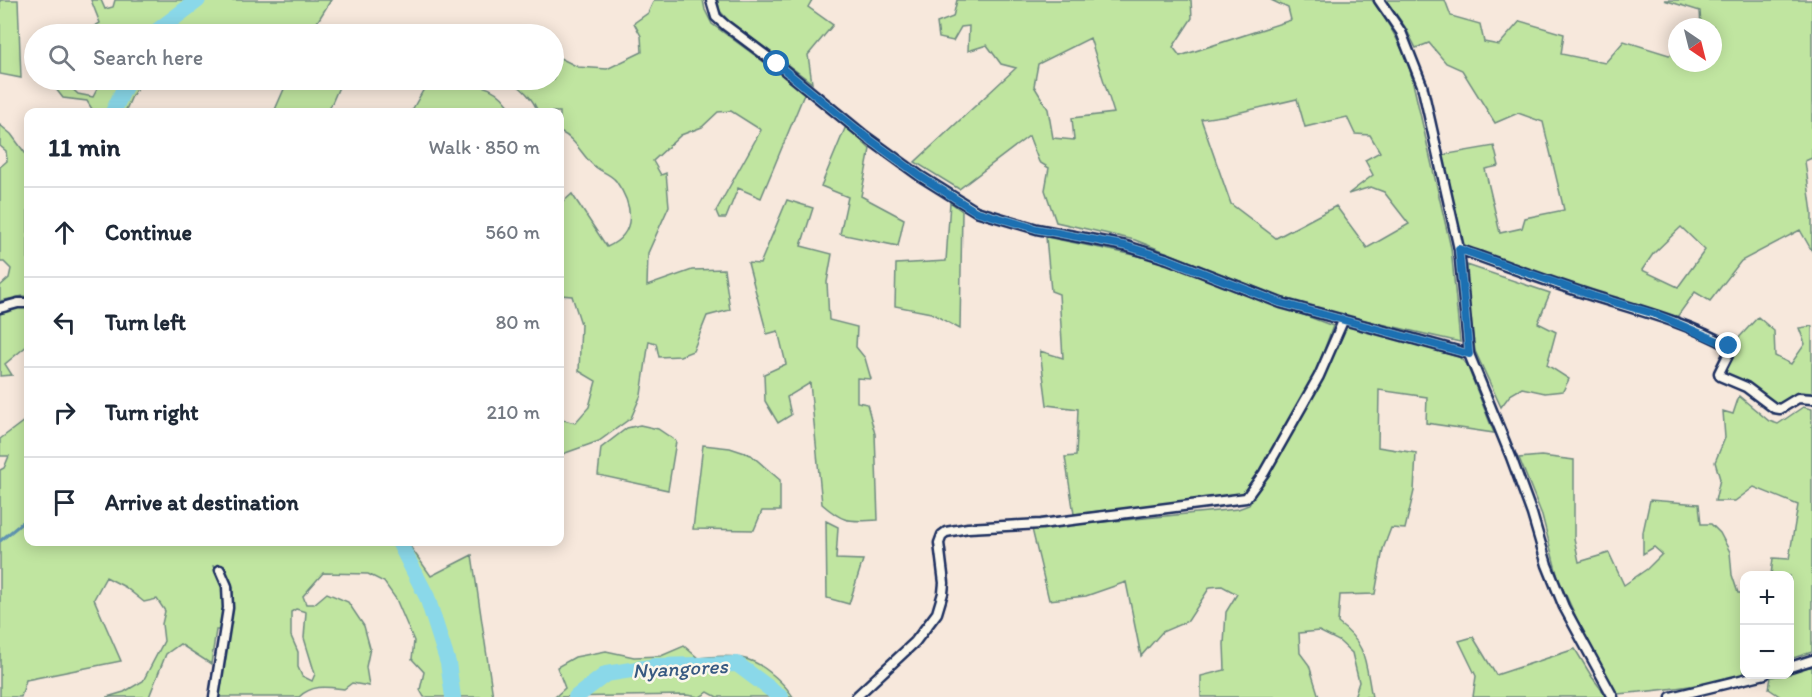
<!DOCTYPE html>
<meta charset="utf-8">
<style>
body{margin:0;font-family:Itim,sans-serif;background:#f6f6f7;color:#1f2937}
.controls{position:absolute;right:18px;bottom:18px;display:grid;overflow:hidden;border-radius:12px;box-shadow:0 3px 15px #0003}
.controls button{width:54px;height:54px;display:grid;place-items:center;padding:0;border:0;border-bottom:2px solid #e0e1e3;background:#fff;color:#1f2937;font:30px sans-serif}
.compass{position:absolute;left:1668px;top:18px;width:54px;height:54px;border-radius:50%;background:#fff;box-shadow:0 3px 15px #0003;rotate:145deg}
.stop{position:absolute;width:18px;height:18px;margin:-14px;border:4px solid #1f6fb2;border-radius:50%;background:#fff}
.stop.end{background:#1f6fb2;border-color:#fff;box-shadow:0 2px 6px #0008}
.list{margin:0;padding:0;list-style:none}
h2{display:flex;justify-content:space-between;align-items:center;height:78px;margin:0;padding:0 24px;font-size:26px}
h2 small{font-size:20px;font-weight:400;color:#747a83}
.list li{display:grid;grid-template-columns:39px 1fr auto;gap:18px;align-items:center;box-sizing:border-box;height:90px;padding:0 24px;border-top:2px solid #e0e1e3}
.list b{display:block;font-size:22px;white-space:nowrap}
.list em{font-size:20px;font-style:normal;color:#747a83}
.icon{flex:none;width:33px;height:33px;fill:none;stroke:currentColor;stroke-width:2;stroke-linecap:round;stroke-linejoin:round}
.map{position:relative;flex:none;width:1812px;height:697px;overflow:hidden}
.search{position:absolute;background:#fff;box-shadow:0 3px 15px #0003;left:24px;top:24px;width:540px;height:66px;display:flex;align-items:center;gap:15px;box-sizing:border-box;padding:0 21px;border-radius:33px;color:#747a83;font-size:22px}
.panel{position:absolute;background:#fff;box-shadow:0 3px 15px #0003;left:24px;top:108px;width:540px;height:438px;border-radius:12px}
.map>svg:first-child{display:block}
.green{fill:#c0e5a0;stroke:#6e8a7f;stroke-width:1.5;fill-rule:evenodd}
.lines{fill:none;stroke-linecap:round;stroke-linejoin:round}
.stream{stroke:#5e94b1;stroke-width:3}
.river{stroke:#8ad8e9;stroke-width:16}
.minor-casing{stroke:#1b2f5e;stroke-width:13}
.minor{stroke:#fbf7ec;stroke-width:8}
.route{stroke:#1f6fb2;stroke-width:8}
.labels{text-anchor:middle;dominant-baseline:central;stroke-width:5;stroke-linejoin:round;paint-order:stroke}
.water-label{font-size:21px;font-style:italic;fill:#375981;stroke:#fbf7ec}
</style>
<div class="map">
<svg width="1812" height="697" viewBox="0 0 1812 697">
<rect width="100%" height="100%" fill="#f7e8dc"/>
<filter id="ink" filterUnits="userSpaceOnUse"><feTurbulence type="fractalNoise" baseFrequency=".0167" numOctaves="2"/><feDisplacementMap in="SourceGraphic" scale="12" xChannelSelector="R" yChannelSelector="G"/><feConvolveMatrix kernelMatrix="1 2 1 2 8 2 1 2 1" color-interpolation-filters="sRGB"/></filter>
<g filter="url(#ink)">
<path class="green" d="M 0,0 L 18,0 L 21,78 L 0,74 Z
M 91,0 L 101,0 L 105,9 L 113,7 L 115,0 L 331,0 L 311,32 L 313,34 L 88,34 L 90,29 L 100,23 Z
M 654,0 L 703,0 L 705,10 L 712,24 L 805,92 L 761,198 L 738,188 L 726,218 L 719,218 L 716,211 L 761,130 L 731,111 L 718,112 L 702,127 L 681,135 L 653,161 L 661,175 L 666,173 L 669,206 L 648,253 L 647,286 L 692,270 L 724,269 L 730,310 L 707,316 L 693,351 L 680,356 L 659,357 L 656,343 L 649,341 L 641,395 L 631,418 L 599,441 L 560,455 L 560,419 L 575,423 L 589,407 L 596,381 L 579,371 L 581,324 L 572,296 L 560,295 L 560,198 L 563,202 L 572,194 L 607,247 C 638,233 633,205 616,181 C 611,174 599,171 593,165 C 581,154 575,138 560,132 L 560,112 L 538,112 C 532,97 523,89 510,80 L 554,80 L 554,55 L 578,67 L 607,69 L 642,52 L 641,36 L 634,23 L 648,13 Z
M 718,0 L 812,0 L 808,7 L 833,25 L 808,55 L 812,83 L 728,20 L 719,10 Z
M 957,0 L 1191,0 L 1192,18 L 1173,47 L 1180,56 L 1291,20 L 1288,8 L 1271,0 L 1372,0 C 1388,22 1402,44 1410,70 L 1451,248 L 1460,342 L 1303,306 L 1135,240 L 1056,222 L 1045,190 L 1049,168 L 1039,162 L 1029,136 L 959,189 L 915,162 L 1016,68 L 1001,64 L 987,45 L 968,51 L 969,26 L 961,27 L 953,41 L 939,38 L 937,23 L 953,17 ZM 1090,38 L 1114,113 L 1072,118 L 1074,140 L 1053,138 L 1048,109 L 1034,86 L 1038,64 ZM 1297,99 L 1305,127 L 1347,117 L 1355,134 L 1370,135 L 1380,152 L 1365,160 L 1373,175 L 1348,194 L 1371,187 L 1384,192 L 1409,224 L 1367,248 L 1336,206 L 1276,238 L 1231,204 L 1201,119 L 1228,115 Z
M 1386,0 L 1445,0 L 1451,16 L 1480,24 L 1484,42 L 1499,45 L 1520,21 L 1564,34 L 1561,54 L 1605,63 L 1624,41 L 1669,55 L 1677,53 L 1677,63 L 1713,63 L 1713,27 L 1701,27 L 1700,11 L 1664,0 L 1812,0 L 1812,158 L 1805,161 L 1812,213 L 1812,251 L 1800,230 L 1741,261 L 1710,301 L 1695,292 L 1677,317 L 1594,293 L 1462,247 L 1442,155 L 1494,146 L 1499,166 L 1485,169 L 1500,233 L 1522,228 L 1525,218 L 1564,210 L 1543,122 L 1518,113 L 1495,123 L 1462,70 L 1446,63 L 1429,43 L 1416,48 L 1405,27 ZM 1681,227 L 1705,250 L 1678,287 L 1642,270 L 1653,254 Z
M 489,28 L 525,30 L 530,34 L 478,34 Z
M 57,80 L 63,80 L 78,94 L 93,97 L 102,80 L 142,80 L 132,96 L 125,112 L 91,112 L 92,109 L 87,101 L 63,98 L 52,84 Z
M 288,80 L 342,80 L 328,112 L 274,112 Z
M 429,80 L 457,80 L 456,84 C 483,83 499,88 513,112 L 411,112 Z
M 0,125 L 11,134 L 28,157 L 28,297 L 23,296 L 0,301 L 0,286 L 9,278 L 11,269 L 4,262 L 0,262 L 0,167 L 7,161 L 6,151 L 0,146 Z
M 846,126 L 870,149 L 861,196 L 904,219 L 898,246 L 840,234 L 848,197 L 821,186 Z
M 787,200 L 813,208 L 801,246 L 832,254 L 827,282 L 829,320 L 857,327 L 856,347 L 865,358 L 871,379 L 857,378 L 857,402 L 867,404 L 875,434 L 878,520 C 849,521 845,524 822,504 L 810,383 L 787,397 L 791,415 L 778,423 L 765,401 L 764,374 L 786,364 L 778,331 L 767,334 L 748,263 L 760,264 Z
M 950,202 L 962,211 L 960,329 L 931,313 L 895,306 L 896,264 L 946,261 Z
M 1046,237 L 1159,260 L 1333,326 L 1316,372 L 1252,486 L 1242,495 L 1074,514 L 1065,457 L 1076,456 L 1078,409 L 1047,405 L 1040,351 L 1063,358 L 1059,294 L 1051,291 Z
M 1467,265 L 1550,293 L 1538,323 L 1556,332 L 1547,365 L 1569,379 L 1563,391 L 1545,393 L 1522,388 L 1510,395 L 1501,407 L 1475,351 L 1470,314 Z
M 21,305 L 28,306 L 28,345 L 5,364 L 12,375 L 0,376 L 0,311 Z
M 1758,317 L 1774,331 L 1775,356 L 1791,364 L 1805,344 L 1799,328 L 1812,326 L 1812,393 L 1801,392 L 1778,404 L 1746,381 L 1724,374 L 1736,352 L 1734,343 Z
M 1346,325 L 1459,357 L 1467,365 L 1494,433 L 1426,423 L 1427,397 L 1379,390 L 1378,447 L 1416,453 L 1414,491 L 1405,529 L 1391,528 L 1383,549 L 1375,594 L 1340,595 L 1338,623 C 1368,645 1365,663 1372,697 L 1354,697 L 1359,682 L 1352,653 L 1339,641 L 1319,631 L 1299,633 L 1300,653 L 1309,665 L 1319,697 L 1201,697 L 1201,676 L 1225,670 L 1224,644 L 1226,612 L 1237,594 L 1222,586 L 1210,587 L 1188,621 L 1162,632 L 1141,656 L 1126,582 L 1086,596 L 1049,600 L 1032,529 L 1238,509 L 1249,505 L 1324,375 Z
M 1739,396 L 1769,421 L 1778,424 L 1803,407 L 1812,409 L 1812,652 L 1790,659 L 1790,576 L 1771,575 L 1773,558 L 1789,559 L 1798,505 L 1754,487 L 1735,501 L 1715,501 L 1720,479 L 1715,462 L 1725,438 L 1723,411 L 1733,414 Z
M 28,418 L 28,542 L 407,542 L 431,576 L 472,555 L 493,697 L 424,697 L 420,690 L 424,672 L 412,659 L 414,641 L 396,599 L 384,582 L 368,574 L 323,573 L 303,596 L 306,604 L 314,604 L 327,593 L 348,602 L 364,626 L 370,648 L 366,667 L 369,686 L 352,683 L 344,689 C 327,687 313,684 299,697 L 218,697 L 233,609 L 233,587 L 222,566 L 213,566 L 222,586 L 224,599 L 220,630 L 216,630 L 211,664 L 180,644 L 166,654 L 149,697 L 107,697 L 124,692 L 143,681 L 164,641 L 162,624 L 165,611 L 157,599 L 144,602 L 125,587 L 106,577 L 94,599 L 121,661 L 26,680 L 21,697 L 0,697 L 0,470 L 4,468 L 9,456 L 0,456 L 0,439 ZM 296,609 L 306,612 L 304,638 L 315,674 L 312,681 L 302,676 L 298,667 L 298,652 L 291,636 L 291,612 Z
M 640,425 L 658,429 L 676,441 L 668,490 L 598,475 L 601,448 L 627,428 Z
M 703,445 L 730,448 L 751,455 L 780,480 L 780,511 L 762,511 L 754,530 L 693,529 Z
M 1541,456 L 1574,460 L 1574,538 L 1579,562 L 1609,553 L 1624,585 L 1647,569 L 1662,554 L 1654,547 L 1643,554 L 1643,532 L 1650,500 L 1699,504 L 1701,524 L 1711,524 L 1720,533 L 1730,552 L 1732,575 L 1738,593 L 1744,593 L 1744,674 C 1707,686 1656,691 1617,694 L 1588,643 L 1558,578 L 1542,515 L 1519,458 Z
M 826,521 L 838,527 L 836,559 L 863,560 L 849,604 L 827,598 Z
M 1473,637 L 1496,675 L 1575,649 L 1592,677 L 1607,697 L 1473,697 L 1476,676 L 1459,641 Z
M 684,646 L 698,658 C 714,656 739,655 754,662 C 767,668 786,685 793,697 L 717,697 L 708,692 L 700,697 L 686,695 L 555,697 L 565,688 L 557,667 L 575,657 L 606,651 L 634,657 L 661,656 Z
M 1812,666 L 1812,697 L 1781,697 L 1769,689 L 1771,677 L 1790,674 L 1790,672 Z"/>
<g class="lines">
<path class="stream" d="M 0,541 L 28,518"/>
<path class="river" d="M 153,34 L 198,0
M 113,112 L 128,80
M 399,542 L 427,597 L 448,663 L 453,697
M 576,697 L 606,674 L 656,666 L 737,664 L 781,697"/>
<defs>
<path id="minor" d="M 711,0 L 716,17 L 725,25 L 777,64 L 865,136 L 920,176 L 976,211 L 1037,229 L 1126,246 L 1168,259 L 1281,303 L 1469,354 L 1511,457 L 1532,514 L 1547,565 L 1564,607 L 1613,697
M 1379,0 L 1401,32 L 1422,85 L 1459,249 L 1469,354
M 1459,249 C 1503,265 1546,281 1590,295 C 1637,310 1686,322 1729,346 L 1730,351 L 1719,373 L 1720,376 L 1746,387 L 1774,408 L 1780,409 L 1798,398 L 1812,399
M 0,308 L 18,303 L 28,303
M 1790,667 L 1812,660
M 214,697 L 228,608 L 227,586 L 220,570
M 856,697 L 915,642 L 937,613 L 943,593 L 944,583 L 939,543 L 942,535 L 946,532 L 968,528 L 1041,524 L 1246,498 L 1264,473 L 1319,376 L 1343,321
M 1671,697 L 1765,674"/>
</defs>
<use href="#minor" class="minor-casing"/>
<use href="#minor" class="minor"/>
</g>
</g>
<g class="lines" filter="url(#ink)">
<path class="route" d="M 777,64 L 865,136 L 920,176 L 975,211 L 1037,229 L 1126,246 L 1168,259 L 1281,303 L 1469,354 L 1459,249 L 1593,296 L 1655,314 L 1729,346"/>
</g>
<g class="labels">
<g class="water-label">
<text transform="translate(680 668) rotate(-3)">Nyangores</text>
</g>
</g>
</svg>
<div class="controls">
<button>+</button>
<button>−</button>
</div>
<svg class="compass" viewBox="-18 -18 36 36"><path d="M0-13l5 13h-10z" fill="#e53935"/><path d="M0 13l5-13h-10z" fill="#747a83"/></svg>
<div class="stop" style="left:777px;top:64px"></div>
<div class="stop end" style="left:1729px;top:346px"></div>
<div class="search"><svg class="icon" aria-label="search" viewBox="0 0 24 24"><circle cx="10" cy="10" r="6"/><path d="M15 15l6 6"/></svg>Search here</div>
<section class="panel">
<h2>11 min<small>Walk · 850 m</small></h2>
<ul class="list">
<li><svg class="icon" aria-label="ahead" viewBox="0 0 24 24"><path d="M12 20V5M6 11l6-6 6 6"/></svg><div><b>Continue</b></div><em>560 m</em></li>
<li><svg class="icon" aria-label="left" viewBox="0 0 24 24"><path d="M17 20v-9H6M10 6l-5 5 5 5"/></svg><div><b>Turn left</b></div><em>80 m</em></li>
<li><svg class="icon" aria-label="right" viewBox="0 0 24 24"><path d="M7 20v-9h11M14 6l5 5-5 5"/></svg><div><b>Turn right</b></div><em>210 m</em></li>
<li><svg class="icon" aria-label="arrive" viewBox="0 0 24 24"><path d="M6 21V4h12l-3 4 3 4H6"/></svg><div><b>Arrive at destination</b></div></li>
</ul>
</section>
</div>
